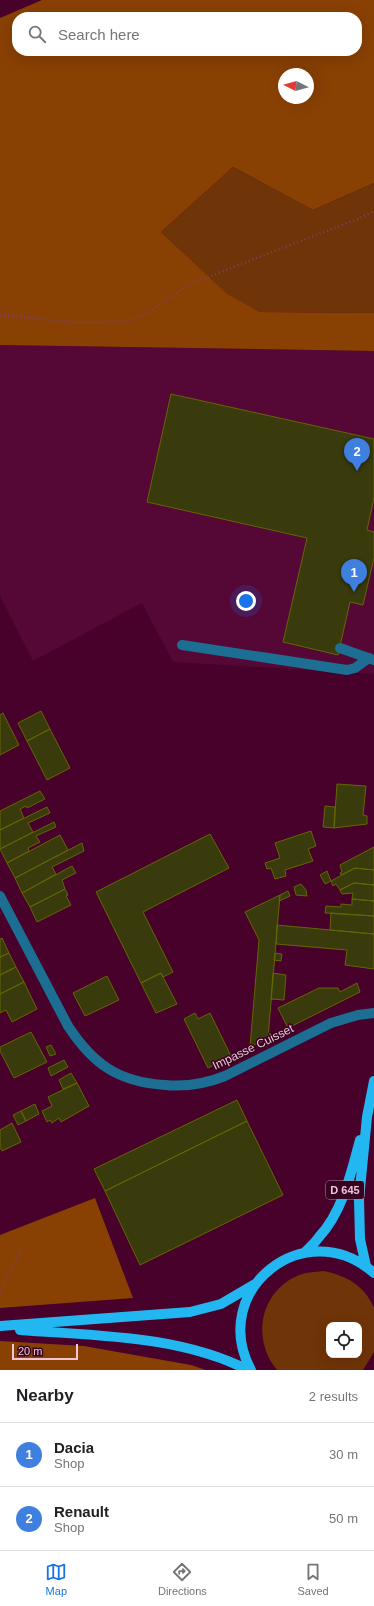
<!DOCTYPE html>
<style>
body{margin:0;font-family:Helvetica,sans-serif;background:#f2f2f2;color:#202124}
.controls{position:absolute;right:12px;bottom:12px;display:grid;overflow:hidden;border-radius:8px;box-shadow:0 4px 16px #0002}
.controls button{width:36px;height:36px;display:grid;place-items:center;padding:0;border:0;border-bottom:1px solid #e0e0e0;background:#fff;color:#202124;font:20px sans-serif}
.compass{position:absolute;left:278px;top:68px;width:36px;height:36px;border-radius:50%;background:#fff;box-shadow:0 4px 16px #0002;rotate:276deg}
.scale{position:absolute;left:12px;bottom:10px;width:66px;box-sizing:border-box;padding-left:4px;border:2px solid #eec4d6;border-top:0;font-size:11px;line-height:14px;white-space:nowrap;color:#eec4d6;-webkit-text-stroke:3px #360320;paint-order:stroke}
.you{position:absolute;left:246px;top:601px;width:14px;height:14px;margin:-10px;border:3px solid #fff;border-radius:50%;background:#1a73e8;box-shadow:0 0 0 6px #1a73e833}
.badge{display:grid;place-items:center;width:26px;height:26px;border-radius:50%;background:#1a73e8;color:#fff;font-size:13px;font-weight:700}
.pin{position:absolute;translate:-50% -33px;filter:drop-shadow(0 1px 2px #0008)}
.pin::after{content:'';position:absolute;top:21px;width:14px;height:12px;background:inherit;clip-path:polygon(0 0,100% 0,50% 100%)}
.list{margin:0;padding:0;list-style:none}
h2{display:flex;justify-content:space-between;align-items:center;height:52px;margin:0;padding:0 16px;font-size:17px}
h2 small{font-size:13px;font-weight:400;color:#757577}
.list li{display:grid;grid-template-columns:26px 1fr auto;gap:12px;align-items:center;box-sizing:border-box;height:64px;padding:0 16px;border-top:1px solid #e0e0e0}
.list b{display:block;font-size:15px;white-space:nowrap}
.list p{margin:0;font-size:13px;white-space:nowrap;color:#757577}
.list em{font-size:13px;font-style:normal;color:#757577}
.icon{flex:none;width:22px;height:22px;fill:none;stroke:currentColor;stroke-width:2;stroke-linecap:round;stroke-linejoin:round}
.map{position:relative;flex:none;width:374px;height:1370px;overflow:hidden}
.search{position:absolute;background:#fff;box-shadow:0 4px 16px #0002;left:12px;right:12px;top:12px;height:44px;display:flex;align-items:center;gap:10px;box-sizing:border-box;padding:0 14px;border-radius:16px;color:#757577;font-size:15px}
.sheet{height:180px;background:#fff}
nav{display:flex;justify-content:space-around;align-items:center;box-sizing:border-box;height:56px;border-top:1px solid #e0e0e0;background:#fff;font-size:11px;color:#757577}
nav a{display:grid;justify-items:center;gap:2px}
nav .on{color:#1a73e8}
.map>svg:first-child{display:block}
.built{fill:#550735}
.green{fill:#6f3407;fill-rule:evenodd}
.forest{fill:#894003;fill-rule:evenodd}
.building{fill:#393b0d;stroke:#646603}
.lines{fill:none;stroke-linecap:round;stroke-linejoin:round}
.path{stroke:#7f4264;stroke-width:2.5;stroke-dasharray:1 3;stroke-linecap:butt}
.minor{stroke:#1c6f92;stroke-width:10}
.major{stroke:#22b7f0;stroke-width:10}
.labels{text-anchor:middle;dominant-baseline:central;stroke-width:3;stroke-linejoin:round;paint-order:stroke}
.shield{fill:#360320;stroke:#b78a9f;stroke-width:1}
.shield-label{font-size:11px;font-weight:bold;fill:#eec4d6}
.street-label{font-size:12px;fill:#eec4d6;stroke:#360320}
</style>
<div class="map">
<svg width="374" height="1370" viewBox="0 0 374 1370">
<rect width="100%" height="100%" fill="#47012b"/>
<path class="built" d="M 0,345 L 374,351 L 374,674 L 173,662 L 142,603 L 33,661 L 0,596 Z"/>
<path class="green" d="M 233,167 L 313,210 L 374,183 L 374,313 L 260,312 L 227,295 L 161,232 Z
M 323,1271 C 346,1275 365,1286 374,1308 L 374,1352 L 363,1370 L 277,1370 C 251,1339 260,1291 299,1275 C 307,1272 315,1272 323,1271 ZM 329,1325 L 359,1325 L 359,1355 L 329,1355 Z"/>
<path class="forest" d="M 42,0 L 374,0 L 374,183 L 313,210 L 233,167 L 161,232 L 227,294 L 260,312 L 374,313 L 374,351 L 0,345 L 0,18 ZM 17,17 L 357,17 L 357,51 L 17,51 ZM 284,74 L 308,74 L 308,98 L 284,98 Z
M 95,1198 L 133,1298 L 0,1308 L 0,1235 Z
M 0,1341 L 84,1346 L 191,1365 L 206,1370 L 0,1370 Z"/>
<path class="building" d="M 171,394 L 374,439 L 374,498 L 367,530 L 374,532 L 374,558 L 363,605 L 350,602 L 338,655 L 283,642 L 307,538 L 147,502 Z
M 41,711 L 50,729 L 27,741 L 18,723 Z
M 3,713 L 19,745 L 0,755 L 0,715 Z
M 50,729 L 70,768 L 47,780 L 27,741 Z
M 337,784 L 366,786 L 363,815 L 367,816 L 367,824 L 334,828 Z
M 40,791 L 45,799 L 27,808 L 26,806 L 20,809 L 24,818 L 0,830 L 0,811 Z
M 325,806 L 335,807 L 334,828 L 323,827 Z
M 47,807 L 50,813 L 28,823 L 33,832 L 0,849 L 0,830 Z
M 54,822 L 56,827 L 36,836 L 40,842 L 28,848 L 29,851 L 7,863 L 0,849 Z
M 311,831 L 316,846 L 308,849 L 313,861 L 285,870 L 286,876 L 275,879 L 271,868 L 267,869 L 265,863 L 280,858 L 275,843 Z
M 210,834 L 229,868 L 143,912 L 173,972 L 163,977 L 161,973 L 141,983 L 96,892 Z
M 60,835 L 68,850 L 15,878 L 7,863 Z
M 82,843 L 84,851 L 52,867 L 56,874 L 22,893 L 15,878 Z
M 374,847 L 374,870 L 355,868 L 341,875 L 340,873 L 342,872 L 340,865 Z
M 72,866 L 76,873 L 62,880 L 65,889 L 30,907 L 22,893 Z
M 355,868 L 374,870 L 374,885 L 354,883 L 340,890 L 336,884 L 333,886 L 331,881 Z
M 327,871 L 331,881 L 325,884 L 320,875 Z
M 354,883 L 374,885 L 374,901 L 352,899 L 353,893 L 342,894 L 340,890 Z
M 301,884 L 306,890 L 307,896 L 296,895 L 294,887 Z
M 65,889 L 68,895 L 66,896 L 71,905 L 37,922 L 30,907 Z
M 288,891 L 290,896 L 279,901 L 280,895 Z
M 280,895 L 268,1038 L 250,1047 L 259,940 L 245,912 Z
M 352,899 L 374,901 L 374,916 L 325,913 L 326,906 L 341,907 L 341,904 L 352,905 Z
M 331,913 L 374,916 L 374,934 L 330,930 Z
M 277,925 L 374,934 L 374,969 L 345,965 L 347,950 L 276,944 Z
M 2,938 L 9,953 L 0,957 L 0,939 Z
M 9,953 L 16,967 L 0,975 L 0,957 Z
M 275,953 L 282,954 L 281,961 L 274,960 Z
M 16,967 L 24,982 L 0,994 L 0,975 Z
M 161,973 L 177,1004 L 156,1013 L 141,983 Z
M 273,973 L 286,975 L 284,1000 L 271,999 Z
M 107,976 L 119,1000 L 85,1016 L 73,993 Z
M 24,982 L 37,1009 L 12,1022 L 6,1010 L 0,1013 L 0,994 Z
M 357,983 L 360,992 L 288,1028 L 278,1008 L 319,988 L 338,988 L 340,992 Z
M 195,1013 L 198,1019 L 210,1013 L 231,1056 L 208,1068 L 184,1019 Z
M 31,1032 L 47,1062 L 14,1078 L 0,1051 L 0,1047 Z
M 51,1045 L 56,1054 L 50,1056 L 46,1047 Z
M 64,1060 L 68,1067 L 51,1076 L 48,1068 Z
M 71,1073 L 77,1083 L 63,1089 L 59,1080 Z
M 77,1083 L 89,1106 L 61,1122 L 59,1118 L 52,1123 L 50,1120 L 47,1122 L 42,1111 L 52,1106 L 48,1097 Z
M 237,1100 L 247,1121 L 105,1191 L 94,1169 Z
M 35,1104 L 39,1114 L 26,1121 L 21,1111 Z
M 21,1111 L 26,1121 L 18,1125 L 13,1115 Z
M 247,1121 L 283,1195 L 140,1265 L 105,1191 Z
M 12,1123 L 21,1142 L 2,1151 L 0,1147 L 0,1130 Z"/>
<g class="lines">
<path class="path" d="M 0,315 L 80,323 L 129,321 L 149,312 L 190,284 L 360,218 L 374,211
M 0,1293 L 23,1244"/>
<path class="minor" d="M 182,645 L 347,670 L 355,668 L 369,658
M 340,648 L 374,660
M 0,896 L 68,1026 C 93,1064 118,1082 165,1085 C 186,1087 205,1084 225,1076 L 331,1023 L 358,1015 L 374,1013"/>
<path class="major" d="M 304,1253 C 309,1248 315,1243 319,1237 C 343,1211 351,1173 360,1140
M 366,1266 L 360,1239 L 359,1199 L 367,1117 L 374,1081
M 0,1326 L 190,1312 L 221,1304 L 255,1284
M 20,1330 C 96,1336 179,1335 248,1370
M 251,1370 C 208,1290 305,1213 374,1273"/>
</g>
<g class="labels">
<rect class="shield" x="326" y="1181" width="38" height="18" rx="3"/>
<g class="shield-label">
<text x="345" y="1190">D 645</text>
</g>
<g class="street-label">
<text transform="translate(253 1047) rotate(-26)">Impasse Cuisset</text>
</g>
</g>
</svg>
<div class="controls">
<button><svg class="icon" aria-label="locate" viewBox="0 0 24 24"><circle cx="12" cy="12" r="6"/><path d="M12 2v4M12 18v4M2 12h4M18 12h4"/></svg></button>
</div>
<svg class="compass" viewBox="-18 -18 36 36"><path d="M0-13l5 13h-10z" fill="#e53935"/><path d="M0 13l5-13h-10z" fill="#757577"/></svg>
<div class="scale">20 m</div>
<div class="you"></div>
<div class="pin badge" style="left:354px;top:592px;background:#3f7fe0">1</div>
<div class="pin badge" style="left:357px;top:471px;background:#3f7fe0">2</div>
<div class="search"><svg class="icon" aria-label="search" viewBox="0 0 24 24"><circle cx="10" cy="10" r="6"/><path d="M15 15l6 6"/></svg>Search here</div>
</div>
<section class="sheet">
<h2>Nearby<small>2 results</small></h2>
<ul class="list">
<li><span class="badge" style="background:#3f7fe0">1</span><div><b>Dacia</b><p>Shop</p></div><em>30 m</em></li>
<li><span class="badge" style="background:#3f7fe0">2</span><div><b>Renault</b><p>Shop</p></div><em>50 m</em></li>
</ul>
</section>
<nav>
<a class="on"><svg class="icon" aria-label="map" viewBox="0 0 24 24"><path d="M3 6l6-2 6 2 6-2v14l-6 2-6-2-6 2zM9 4v14M15 6v14"/></svg>Map</a>
<a><svg class="icon" aria-label="directions" viewBox="0 0 24 24"><path d="M12 3l9 9-9 9-9-9zM9 14v-3h6M13 9l2 2-2 2"/></svg>Directions</a>
<a><svg class="icon" aria-label="saved" viewBox="0 0 24 24"><path d="M7 4h10v16l-5-4-5 4z"/></svg>Saved</a>
</nav>
